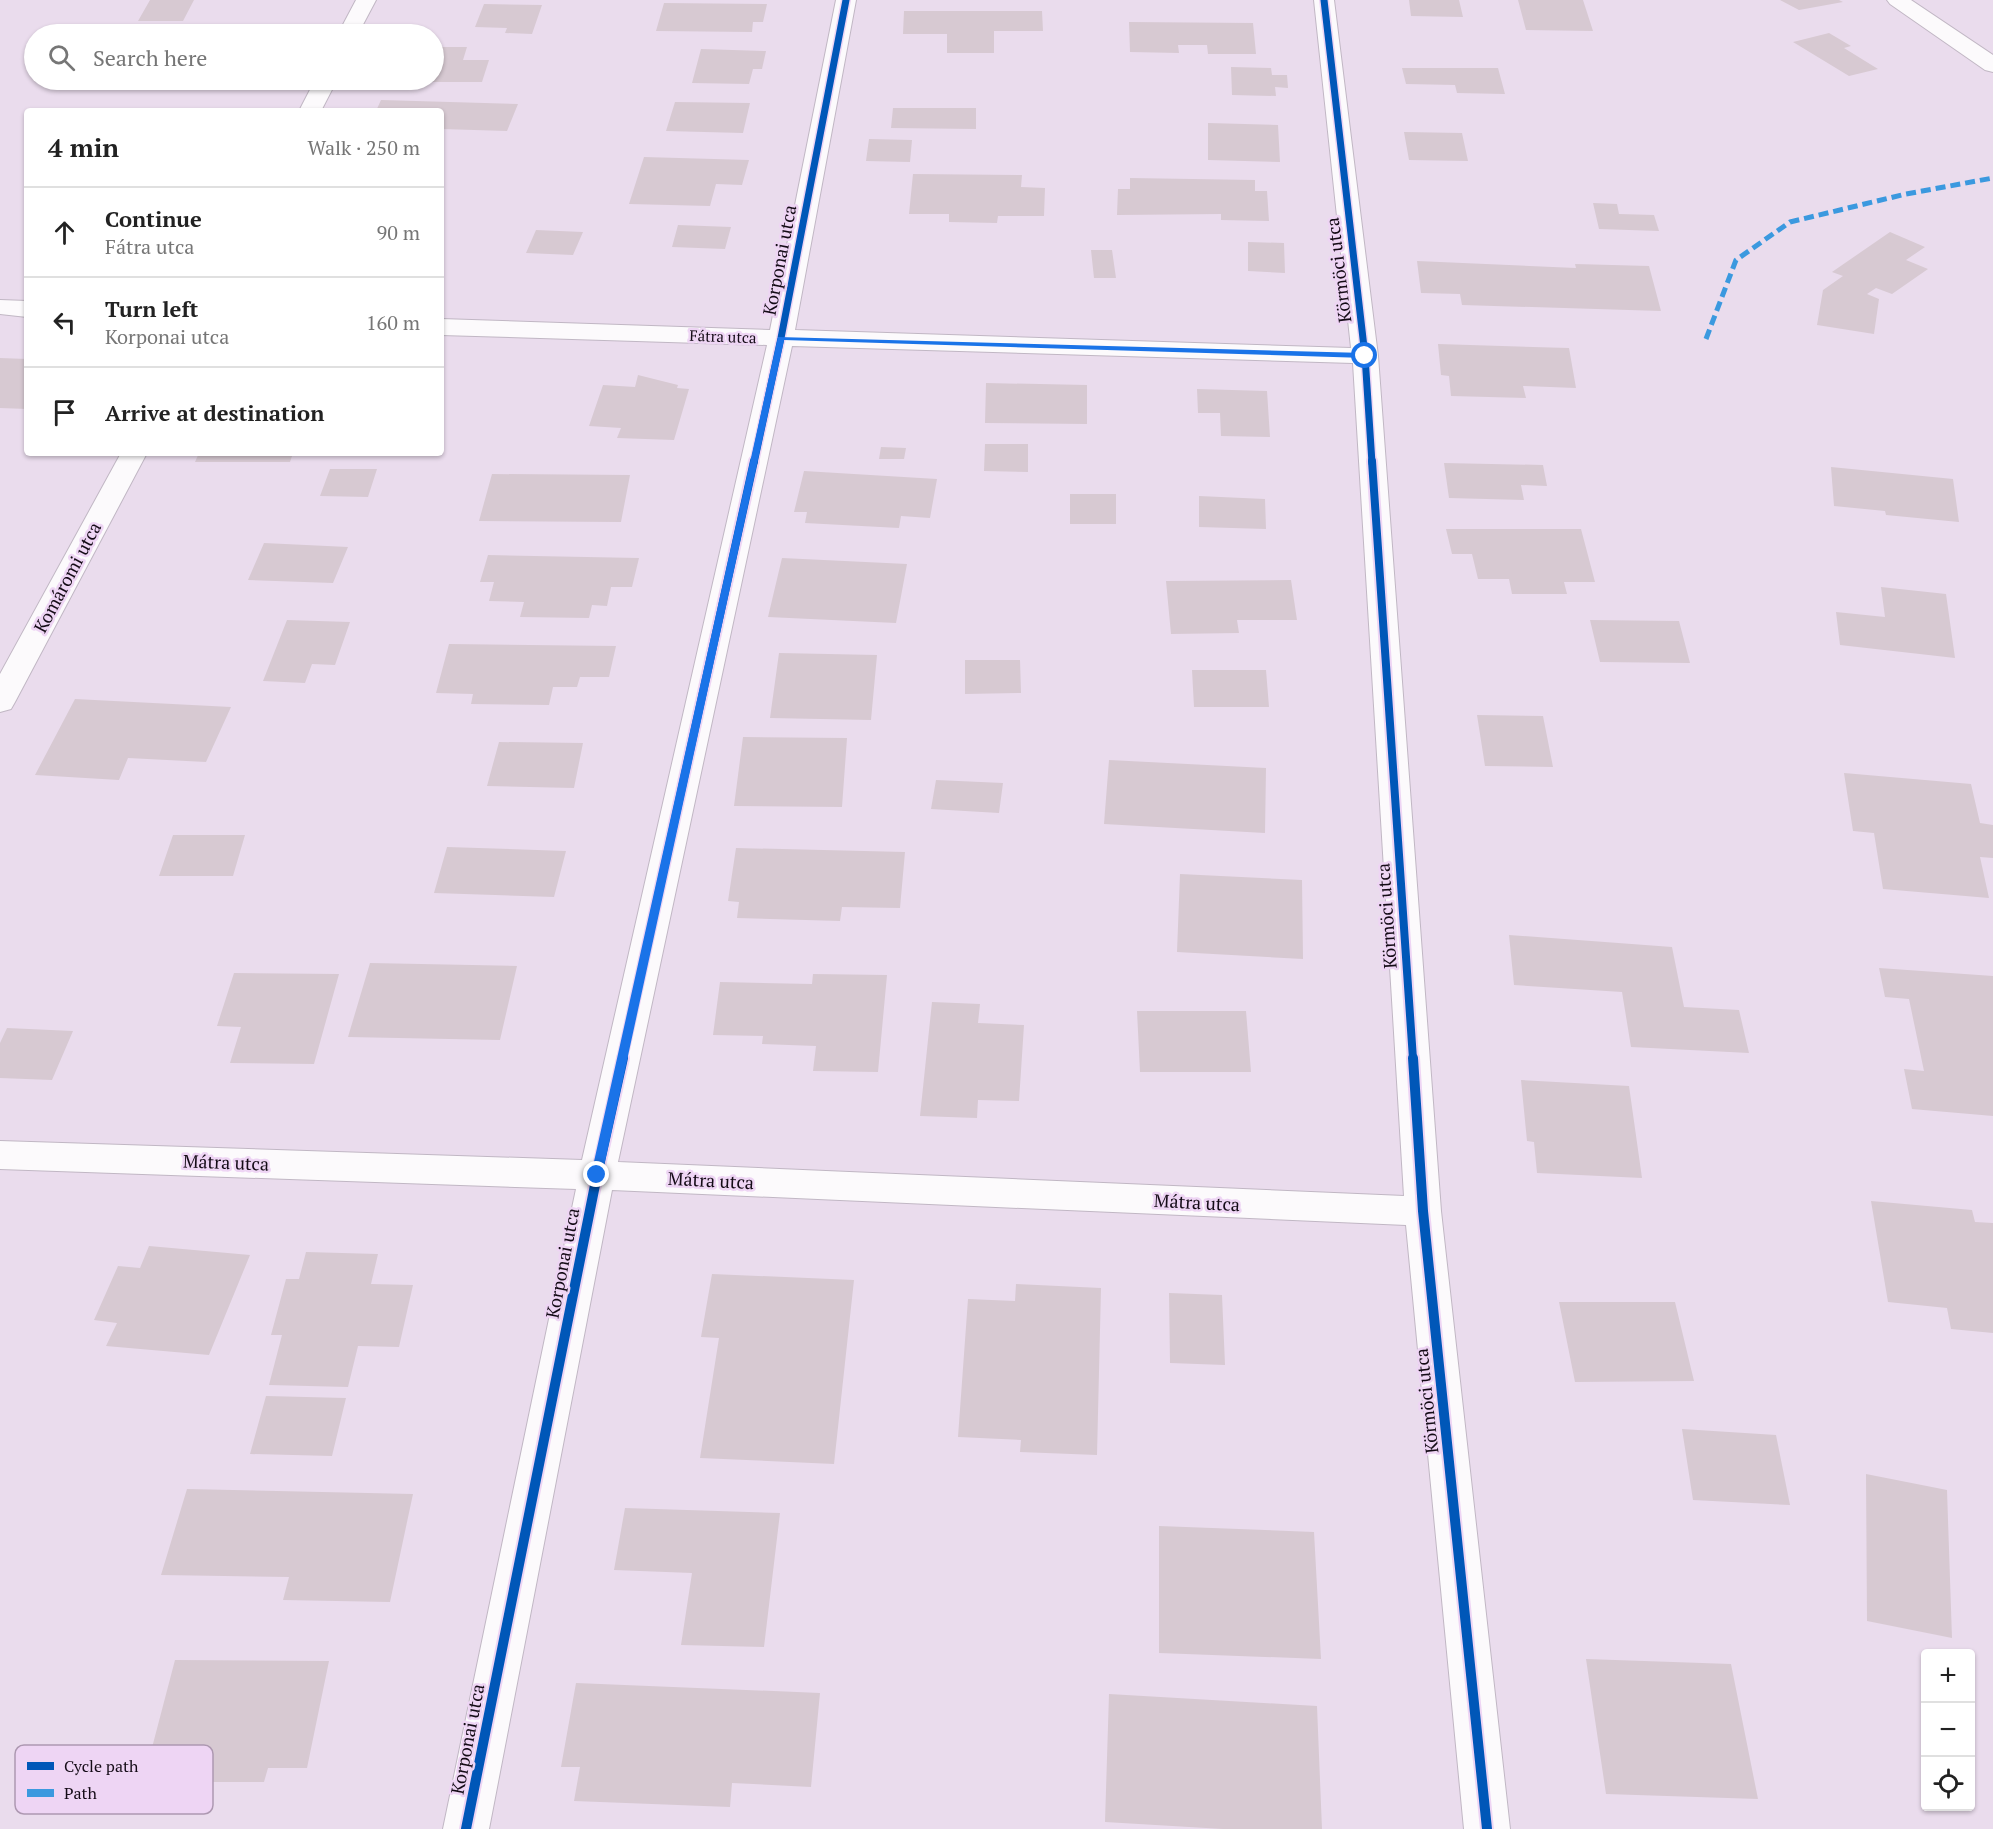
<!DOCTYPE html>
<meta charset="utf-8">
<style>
body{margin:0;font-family:"PT Serif",serif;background:#f2f2f2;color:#222}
.controls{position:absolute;right:18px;bottom:18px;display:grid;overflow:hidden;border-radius:6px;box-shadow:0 2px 4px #0004}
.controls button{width:54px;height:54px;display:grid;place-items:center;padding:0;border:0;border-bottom:2px solid #e0e0e0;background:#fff;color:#222;font:30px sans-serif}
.stop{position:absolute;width:18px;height:18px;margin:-14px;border:4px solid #1a73e8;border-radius:50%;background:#fff}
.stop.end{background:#1a73e8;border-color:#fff;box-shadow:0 2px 6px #0008}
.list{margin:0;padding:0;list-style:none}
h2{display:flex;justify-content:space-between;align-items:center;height:78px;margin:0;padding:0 24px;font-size:26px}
h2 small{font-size:20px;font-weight:400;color:#767676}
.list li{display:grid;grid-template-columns:39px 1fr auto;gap:18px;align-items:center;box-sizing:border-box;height:90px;padding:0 24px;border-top:2px solid #e0e0e0}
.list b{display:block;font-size:22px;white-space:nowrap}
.list p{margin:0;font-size:20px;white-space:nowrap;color:#767676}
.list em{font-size:20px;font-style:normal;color:#767676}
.icon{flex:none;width:33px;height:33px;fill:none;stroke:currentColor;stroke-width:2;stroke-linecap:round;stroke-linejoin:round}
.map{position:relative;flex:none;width:1993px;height:1829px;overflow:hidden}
.search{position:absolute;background:#fff;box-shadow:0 2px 4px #0004;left:24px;top:24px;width:420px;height:66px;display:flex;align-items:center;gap:15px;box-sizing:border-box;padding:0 21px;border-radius:33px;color:#767676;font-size:22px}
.panel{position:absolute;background:#fff;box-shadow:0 2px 4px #0004;left:24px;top:108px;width:420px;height:348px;border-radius:6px}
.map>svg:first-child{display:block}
.building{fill:#d7c9d2}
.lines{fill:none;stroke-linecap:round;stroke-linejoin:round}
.street-casing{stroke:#c1b7c4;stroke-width:2}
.street{fill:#fcfafc;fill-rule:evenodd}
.quiet{stroke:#3b99df;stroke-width:5;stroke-dasharray:10 5;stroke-linecap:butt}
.cycleway-far2-casing{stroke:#eed5f4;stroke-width:10}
.cycleway-far1-casing{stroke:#eed5f4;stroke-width:12}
.cycleway-casing{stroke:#eed5f4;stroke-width:14}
.cycleway-far2{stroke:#0057b8;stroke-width:7}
.cycleway-far1{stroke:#0057b8;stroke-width:8}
.cycleway{stroke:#0057b8;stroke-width:10}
.route{fill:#1a73e8}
.labels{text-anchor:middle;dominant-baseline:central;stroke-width:5;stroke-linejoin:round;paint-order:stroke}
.far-street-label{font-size:15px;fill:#140b16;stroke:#eed5f4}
.street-label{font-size:18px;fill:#140b16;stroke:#eed5f4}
.key{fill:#eed5f4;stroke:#ad98b1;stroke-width:1.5}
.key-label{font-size:16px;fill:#140b16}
</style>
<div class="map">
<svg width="1993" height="1829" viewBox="0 0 1993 1829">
<rect width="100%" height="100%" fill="#eadced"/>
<path class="building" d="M 150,0 L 194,0 L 183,21 L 138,21 Z
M 1409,0 L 1459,0 L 1463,17 L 1411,16 Z
M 1518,0 L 1583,0 L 1593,31 L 1526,30 Z
M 1780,0 L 1839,0 L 1843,2 L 1799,10 Z
M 664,3 L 767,4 L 763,22 L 753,22 L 752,32 L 656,31 Z
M 484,4 L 542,5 L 532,34 L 505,33 L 507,28 L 475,27 Z
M 904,11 L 1042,11 L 1043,31 L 994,31 L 994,53 L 947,53 L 947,34 L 903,34 Z
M 1129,22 L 1253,23 L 1256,54 L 1208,54 L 1207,45 L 1178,45 L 1179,53 L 1130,52 Z
M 1829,33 L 1851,46 L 1844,48 L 1878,69 L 1849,76 L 1793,42 Z
M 434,47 L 467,47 L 463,60 L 489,60 L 482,82 L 389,82 L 390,80 L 434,80 Z
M 701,49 L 766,51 L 762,69 L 753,69 L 749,84 L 692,83 Z
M 1231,67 L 1271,68 L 1272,75 L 1287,75 L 1288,88 L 1275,87 L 1276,96 L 1232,95 Z
M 1402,68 L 1498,68 L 1505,94 L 1457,93 L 1455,85 L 1406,84 Z
M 381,100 L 518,104 L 507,131 L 441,129 L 441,111 L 376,111 Z
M 675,102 L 750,103 L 743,133 L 666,131 Z
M 893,108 L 976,108 L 976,129 L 891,128 Z
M 1208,123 L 1278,125 L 1280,162 L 1208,160 Z
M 1404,132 L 1462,133 L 1468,161 L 1409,160 Z
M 869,139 L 912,140 L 910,162 L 866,161 Z
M 644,157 L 749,160 L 742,185 L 716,184 L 710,206 L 629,204 Z
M 913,174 L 1022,175 L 1021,187 L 1045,188 L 1044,216 L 998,216 L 997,223 L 949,222 L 949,214 L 909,214 Z
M 1130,178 L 1255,180 L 1255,191 L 1267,191 L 1269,221 L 1221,220 L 1221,214 L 1117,215 L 1118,189 L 1130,189 Z
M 1593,203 L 1617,204 L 1619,214 L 1654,215 L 1659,231 L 1599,229 Z
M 678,225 L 731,227 L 725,249 L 672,247 Z
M 536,230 L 583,232 L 573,255 L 526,253 Z
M 1890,232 L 1925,247 L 1906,260 L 1928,269 L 1892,294 L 1876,288 L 1867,294 L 1879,299 L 1874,334 L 1817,325 L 1823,290 L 1843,276 L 1832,272 Z
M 1248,242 L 1284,243 L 1285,273 L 1248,271 Z
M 1091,250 L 1112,250 L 1116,278 L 1094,278 Z
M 1417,261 L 1576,268 L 1575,264 L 1649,266 L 1661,311 L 1462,305 L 1460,294 L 1421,293 Z
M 1438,344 L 1569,348 L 1576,388 L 1523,386 L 1526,398 L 1451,396 L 1449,376 L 1441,375 Z
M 0,358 L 27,359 L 27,409 L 0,408 Z
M 638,375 L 678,385 L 677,388 L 689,389 L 674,440 L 617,438 L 621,428 L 589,426 L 603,385 L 635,387 Z
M 986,383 L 1087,385 L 1087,424 L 985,423 Z
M 1197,389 L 1267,391 L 1270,437 L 1221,436 L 1220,413 L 1198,413 Z
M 985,444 L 1028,444 L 1028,472 L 984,471 Z
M 881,447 L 906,448 L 904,459 L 879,459 Z
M 199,453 L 293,453 L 290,462 L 195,462 Z
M 1444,463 L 1543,465 L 1547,486 L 1521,485 L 1524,500 L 1449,498 Z
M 1831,467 L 1953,479 L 1959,522 L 1886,515 L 1885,511 L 1834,506 Z
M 330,469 L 377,469 L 368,497 L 320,496 Z
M 804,471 L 937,479 L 930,518 L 901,516 L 899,528 L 805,523 L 807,512 L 794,512 Z
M 492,474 L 630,475 L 621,522 L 479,521 Z
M 1070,494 L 1116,494 L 1116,524 L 1070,524 Z
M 1199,496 L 1265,499 L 1266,529 L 1199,527 Z
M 1446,529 L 1581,529 L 1595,582 L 1564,582 L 1567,594 L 1512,594 L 1509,579 L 1478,579 L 1472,554 L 1452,554 Z
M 264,543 L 348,547 L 333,583 L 248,580 Z
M 488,555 L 639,558 L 632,587 L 611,587 L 607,606 L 592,605 L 589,618 L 520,617 L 524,602 L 489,601 L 494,582 L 480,582 Z
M 782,558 L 907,564 L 896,623 L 768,617 Z
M 1291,580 L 1297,620 L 1237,620 L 1239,633 L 1171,634 L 1166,581 Z
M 1881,587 L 1946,594 L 1955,658 L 1840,645 L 1836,612 L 1885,617 Z
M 287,620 L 350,622 L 335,665 L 312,664 L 305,683 L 263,681 Z
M 1590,620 L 1679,621 L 1690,663 L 1600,662 Z
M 449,644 L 616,646 L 609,677 L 580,677 L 577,687 L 553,687 L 549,705 L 471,704 L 473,694 L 436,693 Z
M 779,653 L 877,655 L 871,720 L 770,718 Z
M 965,660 L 1020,660 L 1021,693 L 965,694 Z
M 1192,670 L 1266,670 L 1269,707 L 1194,707 Z
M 75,699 L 231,707 L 206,762 L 128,758 L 119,780 L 35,775 Z
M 1477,715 L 1543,716 L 1553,767 L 1485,766 Z
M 743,737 L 847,738 L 842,807 L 734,806 Z
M 499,742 L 583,743 L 574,788 L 487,786 Z
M 1109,760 L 1266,768 L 1265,833 L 1104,824 Z
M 1844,773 L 1971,784 L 1980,823 L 1993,825 L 1993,858 L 1980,857 L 1989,898 L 1883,889 L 1874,833 L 1853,831 Z
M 936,780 L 1003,783 L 999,813 L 931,809 Z
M 173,835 L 245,835 L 233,876 L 159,876 Z
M 447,847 L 566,851 L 554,897 L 434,893 Z
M 736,848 L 905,852 L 900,908 L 842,907 L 840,921 L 737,918 L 739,902 L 728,901 Z
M 1180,874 L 1302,880 L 1303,959 L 1177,952 Z
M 1509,935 L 1672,947 L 1684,1007 L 1739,1010 L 1749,1053 L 1631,1047 L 1622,992 L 1514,985 Z
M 370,963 L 517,966 L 500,1040 L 348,1037 Z
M 1879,968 L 1993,976 L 1993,1116 L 1912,1109 L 1904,1069 L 1924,1071 L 1909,999 L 1885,997 Z
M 234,973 L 339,974 L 314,1064 L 230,1063 L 241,1027 L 217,1026 Z
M 813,974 L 887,975 L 878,1072 L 813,1071 L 816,1046 L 762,1044 L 763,1036 L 713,1035 L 720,982 L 812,984 Z
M 932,1002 L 980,1004 L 978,1023 L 1024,1025 L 1019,1101 L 978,1100 L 977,1118 L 920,1116 Z
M 1137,1011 L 1246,1011 L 1251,1072 L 1140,1072 Z
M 7,1028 L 73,1031 L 52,1080 L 0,1078 L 0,1043 Z
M 1521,1080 L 1629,1086 L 1642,1178 L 1537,1173 L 1534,1142 L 1527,1141 Z
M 1871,1201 L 1972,1210 L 1975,1222 L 1993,1223 L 1993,1333 L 1951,1329 L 1947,1308 L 1888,1302 Z
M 149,1246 L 250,1255 L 209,1355 L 106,1346 L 117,1323 L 94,1320 L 118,1266 L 140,1268 Z
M 306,1252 L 378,1254 L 371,1284 L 413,1285 L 399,1347 L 358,1346 L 348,1387 L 269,1385 L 282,1335 L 271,1335 L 286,1279 L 299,1279 Z
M 712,1274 L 854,1280 L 834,1464 L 700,1458 L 719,1338 L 701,1337 Z
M 1016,1284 L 1101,1288 L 1097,1455 L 1020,1452 L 1021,1440 L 958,1437 L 968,1299 L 1015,1301 Z
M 1169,1293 L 1222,1295 L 1225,1365 L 1170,1363 Z
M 1559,1302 L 1675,1302 L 1694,1381 L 1575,1382 Z
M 266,1396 L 346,1398 L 332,1456 L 250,1454 Z
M 1682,1429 L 1776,1435 L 1790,1505 L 1693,1500 Z
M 1866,1474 L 1947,1490 L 1952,1638 L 1867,1621 Z
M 187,1489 L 413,1494 L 390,1602 L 283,1600 L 289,1577 L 161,1575 Z
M 625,1508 L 780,1513 L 764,1647 L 681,1645 L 692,1573 L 614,1570 Z
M 1159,1526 L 1314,1532 L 1321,1659 L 1159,1653 Z
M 1586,1659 L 1731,1664 L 1758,1799 L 1606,1794 Z
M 175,1660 L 329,1661 L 307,1768 L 268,1768 L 264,1782 L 143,1782 Z
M 576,1683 L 820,1693 L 811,1787 L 732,1783 L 730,1807 L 574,1801 L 580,1767 L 561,1767 Z
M 1109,1694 L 1317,1706 L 1322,1829 L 1223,1829 L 1105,1822 Z"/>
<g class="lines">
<defs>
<path id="street" d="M 356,0 L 376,0 L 358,34 L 338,34 Z
M 836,0 L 856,0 L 795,330 L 1351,348 L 1314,0 L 1334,0 L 1378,356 L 1441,1211 L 1510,1829 L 1464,1829 L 1406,1225 L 612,1190 L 489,1829 L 443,1829 L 576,1189 L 0,1169 L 0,1141 L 582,1160 L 767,345 L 441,335 L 441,319 L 770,330 ZM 792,346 L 1353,363 L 1404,1196 L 618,1162 Z
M 1887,0 L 1911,0 L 1993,55 L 1993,72 L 1985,70 L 1890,4 Z
M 315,80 L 337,80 L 321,111 L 299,111 Z
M 0,300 L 27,301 L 27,317 L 0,314 Z
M 121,453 L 147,453 L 15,702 L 11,709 L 0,712 L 0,674 Z"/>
</defs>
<use href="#street" class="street-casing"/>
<use href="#street" class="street"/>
<path class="quiet" d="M 1706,339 L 1736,260 L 1790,222 L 1906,194 L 1993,178"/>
<defs>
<path id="cycleway-far2" d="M 1324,0 L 1365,356 L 1372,463
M 754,463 L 781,338 L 846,0"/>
<path id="cycleway-far1" d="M 1372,461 L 1413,1059
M 622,1059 L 754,461"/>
<path id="cycleway" d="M 1413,1058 L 1423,1211 L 1487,1829
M 466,1829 L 597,1175 L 623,1058"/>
</defs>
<use href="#cycleway-far2" class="cycleway-far2-casing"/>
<use href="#cycleway-far1" class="cycleway-far1-casing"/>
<use href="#cycleway" class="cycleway-casing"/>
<use href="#cycleway-far2" class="cycleway-far2"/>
<use href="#cycleway-far1" class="cycleway-far1"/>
<use href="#cycleway" class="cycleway"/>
</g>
<path class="route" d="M 778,337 L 1365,353 L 1369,356 L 1365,358 L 784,340 L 602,1175 L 597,1179 L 591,1175 Z"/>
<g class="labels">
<g class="far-street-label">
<text transform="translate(723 336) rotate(2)">Fátra utca</text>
</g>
<g class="street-label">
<text transform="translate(779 260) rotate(-79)">Korponai utca</text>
<text transform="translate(1338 270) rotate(-97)">Körmöci utca</text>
<text transform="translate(67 577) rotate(-62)">Komáromi utca</text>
<text transform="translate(1386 916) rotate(-94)">Körmöci utca</text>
<text transform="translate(226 1162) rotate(2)">Mátra utca</text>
<text transform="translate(711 1180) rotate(3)">Mátra utca</text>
<text transform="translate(1197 1202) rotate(3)">Mátra utca</text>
<text transform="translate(562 1263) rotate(-79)">Korponai utca</text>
<text transform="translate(1426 1401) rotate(-96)">Körmöci utca</text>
<text transform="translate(467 1739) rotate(-79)">Korponai utca</text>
</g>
</g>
<rect x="15" y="1745" width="198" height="69" rx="9" class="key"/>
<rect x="27" y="1762" width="27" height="8" fill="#0057b8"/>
<rect x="27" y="1789" width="27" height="8" fill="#3b99df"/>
<g class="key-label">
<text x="64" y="1772">Cycle path</text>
<text x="64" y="1799">Path</text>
</g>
</svg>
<div class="controls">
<button>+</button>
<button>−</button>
<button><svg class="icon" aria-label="locate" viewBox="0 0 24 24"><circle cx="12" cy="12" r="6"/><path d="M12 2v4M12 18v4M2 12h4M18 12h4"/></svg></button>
</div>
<div class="stop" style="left:1365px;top:356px"></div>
<div class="stop end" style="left:597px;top:1175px"></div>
<div class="search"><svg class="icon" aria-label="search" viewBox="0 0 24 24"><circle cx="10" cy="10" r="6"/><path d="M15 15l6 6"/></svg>Search here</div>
<section class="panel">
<h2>4 min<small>Walk · 250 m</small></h2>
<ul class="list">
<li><svg class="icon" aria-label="ahead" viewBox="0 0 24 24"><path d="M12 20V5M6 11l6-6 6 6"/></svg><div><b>Continue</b><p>Fátra utca</p></div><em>90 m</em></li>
<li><svg class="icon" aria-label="left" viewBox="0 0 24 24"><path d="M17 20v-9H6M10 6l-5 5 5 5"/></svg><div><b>Turn left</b><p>Korponai utca</p></div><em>160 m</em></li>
<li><svg class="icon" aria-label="arrive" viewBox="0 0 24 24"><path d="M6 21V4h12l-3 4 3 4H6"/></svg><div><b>Arrive at destination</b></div></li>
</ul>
</section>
</div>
